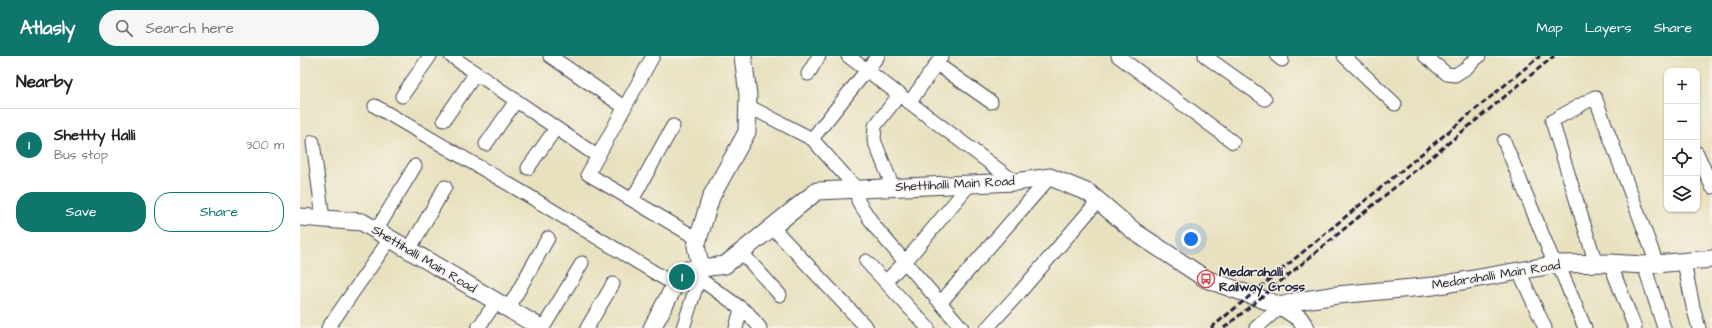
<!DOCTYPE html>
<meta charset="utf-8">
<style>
body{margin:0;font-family:"Architects Daughter",sans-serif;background:#f6f6f6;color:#222}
.controls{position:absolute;right:12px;top:12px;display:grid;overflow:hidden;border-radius:8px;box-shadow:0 1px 3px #0004}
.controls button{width:36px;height:36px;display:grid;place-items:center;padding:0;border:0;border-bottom:1px solid #e0e0e0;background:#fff;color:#222;font:20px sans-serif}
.you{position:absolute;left:891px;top:183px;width:14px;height:14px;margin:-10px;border:3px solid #fff;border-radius:50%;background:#1a73e8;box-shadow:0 0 0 6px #1a73e833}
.badge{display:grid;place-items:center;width:26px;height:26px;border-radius:50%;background:#0f766e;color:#fff;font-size:13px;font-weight:700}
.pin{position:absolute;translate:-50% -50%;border:2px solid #fff;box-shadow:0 1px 4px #0006}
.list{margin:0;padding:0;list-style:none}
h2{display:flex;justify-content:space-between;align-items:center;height:52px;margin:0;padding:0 16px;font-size:17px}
h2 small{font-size:13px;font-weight:400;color:#767676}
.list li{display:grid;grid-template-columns:26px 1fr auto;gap:12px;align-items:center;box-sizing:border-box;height:72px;padding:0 16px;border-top:1px solid #e0e0e0}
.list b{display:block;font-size:15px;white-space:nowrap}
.list p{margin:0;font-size:13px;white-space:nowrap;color:#767676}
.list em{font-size:13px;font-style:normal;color:#767676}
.actions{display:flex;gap:8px;padding:12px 16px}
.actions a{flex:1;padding:9px 0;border:1px solid #0f766e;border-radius:16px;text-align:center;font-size:14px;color:#0f766e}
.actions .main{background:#0f766e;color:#fff}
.icon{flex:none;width:22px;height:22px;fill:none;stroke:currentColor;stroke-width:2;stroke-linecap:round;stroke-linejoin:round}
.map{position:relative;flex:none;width:1412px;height:272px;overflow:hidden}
header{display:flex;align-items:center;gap:24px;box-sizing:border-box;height:56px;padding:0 20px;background:#0f766e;color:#fff}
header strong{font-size:19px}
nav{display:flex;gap:22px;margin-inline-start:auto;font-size:14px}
.search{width:280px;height:36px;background:#f6f6f6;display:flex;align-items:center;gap:10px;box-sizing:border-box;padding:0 14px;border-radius:22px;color:#767676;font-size:15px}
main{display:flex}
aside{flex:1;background:#fff}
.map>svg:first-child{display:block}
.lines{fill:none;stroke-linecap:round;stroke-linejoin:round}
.minor-casing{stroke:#403f4f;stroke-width:15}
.tertiary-casing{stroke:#403f4f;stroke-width:19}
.minor{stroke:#fff;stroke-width:13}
.tertiary{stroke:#fff;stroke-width:17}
.rail{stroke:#22223b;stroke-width:3;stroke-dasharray:6 3;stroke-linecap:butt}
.labels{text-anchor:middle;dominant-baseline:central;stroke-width:3;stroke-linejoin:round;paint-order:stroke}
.street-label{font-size:13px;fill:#22223b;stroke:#f7f3e8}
.poi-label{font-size:13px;font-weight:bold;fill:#22223b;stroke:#f7f3e8;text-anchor:start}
</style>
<header>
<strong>Atlasly</strong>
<div class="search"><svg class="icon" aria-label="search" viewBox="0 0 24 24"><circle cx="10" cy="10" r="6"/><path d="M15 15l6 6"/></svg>Search here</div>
<nav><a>Map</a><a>Layers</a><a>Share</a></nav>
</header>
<main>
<aside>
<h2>Nearby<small></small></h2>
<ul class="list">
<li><span class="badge">1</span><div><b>Shettty Halli</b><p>Bus stop</p></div><em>300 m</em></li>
</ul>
<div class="actions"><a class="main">Save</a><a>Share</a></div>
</aside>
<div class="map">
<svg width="1412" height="272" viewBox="0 0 1412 272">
<rect width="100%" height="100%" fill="#f7f3e8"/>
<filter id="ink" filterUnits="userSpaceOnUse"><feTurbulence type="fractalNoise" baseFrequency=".025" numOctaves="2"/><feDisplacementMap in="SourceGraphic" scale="8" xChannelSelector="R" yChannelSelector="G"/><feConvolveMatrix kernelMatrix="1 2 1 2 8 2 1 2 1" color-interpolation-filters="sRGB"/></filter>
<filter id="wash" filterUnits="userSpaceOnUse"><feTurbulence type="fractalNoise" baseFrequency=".012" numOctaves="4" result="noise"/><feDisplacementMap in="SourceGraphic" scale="16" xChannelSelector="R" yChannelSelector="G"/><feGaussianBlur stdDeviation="0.9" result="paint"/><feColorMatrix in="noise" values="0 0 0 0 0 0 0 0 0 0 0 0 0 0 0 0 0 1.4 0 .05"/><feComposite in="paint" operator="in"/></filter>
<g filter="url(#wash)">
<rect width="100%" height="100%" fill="#e8e1bf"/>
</g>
<g filter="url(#ink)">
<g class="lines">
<defs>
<path id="minor" d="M 151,0 L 297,100
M 250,0 L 324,51
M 353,0 L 288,118 L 398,183
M 548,0 L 715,126
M 818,0 L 933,86
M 905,0 L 965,43
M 977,0 L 982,4
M 1044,0 L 1095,48
M 1125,0 L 1147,18 L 1155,19 L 1166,12 L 1179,0
M 637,8 L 691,46
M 508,18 L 519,0
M 102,40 L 130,0
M 610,46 L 642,0
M 75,50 L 229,140 L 375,229
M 448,50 L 512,83 L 578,0
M 144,64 L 176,17
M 512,83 L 557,133 L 558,145 L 575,171 L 662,272
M 1204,85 L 1255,209
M 13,86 L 23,163
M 186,88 L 216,45
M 1397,97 L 1412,131
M 228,112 L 256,72
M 593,131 L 574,84 L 575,70 L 600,38
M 332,144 L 373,70
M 472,171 L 567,272
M 76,175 L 115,110
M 109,194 L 145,131
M 441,196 L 480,239
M 566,205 L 628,272
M 1384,206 L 1393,251 L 1399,272
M 1310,207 L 1335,272
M 1258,208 L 1285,272
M 1296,208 L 1252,65 L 1295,41 L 1357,208
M 1344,209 L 1364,272
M 387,214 L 448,257 L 460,272
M 1219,215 L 1245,272
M 585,226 L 605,206 L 670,128
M 641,246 L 750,121
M 208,253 L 248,182
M 28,272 L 90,183
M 178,272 L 196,246
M 243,272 L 282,207
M 287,272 L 313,228
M 383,272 L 399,222
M 436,272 L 441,253
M 687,272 L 720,236 L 798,145
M 956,272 L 981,250"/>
<path id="tertiary" d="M 0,161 L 62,166 L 241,272
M 401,212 L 396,190 L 411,141 L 447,76 L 448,39 L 443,0
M 981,250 L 998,245 L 1037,239 L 1134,230 L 1258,208 L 1310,207 L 1344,209 L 1412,203
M 352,272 L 375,229 L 387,214 L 425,209 L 517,135 L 715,126 L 750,121 L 789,137 L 835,176 L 906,223 L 981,250 L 999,262 L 1006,272"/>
</defs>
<use href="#minor" class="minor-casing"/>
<use href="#tertiary" class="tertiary-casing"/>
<use href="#minor" class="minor"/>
<use href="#tertiary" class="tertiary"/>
<path class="rail" d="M 911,272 L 1240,0
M 924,272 L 1254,0"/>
</g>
</g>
<defs>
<symbol id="bus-ring" viewBox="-11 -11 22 22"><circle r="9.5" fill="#f7f3e8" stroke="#d1495b" stroke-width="1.5"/><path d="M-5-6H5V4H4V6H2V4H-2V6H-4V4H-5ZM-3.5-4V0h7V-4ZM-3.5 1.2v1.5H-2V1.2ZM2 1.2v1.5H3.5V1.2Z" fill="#d1495b"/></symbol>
</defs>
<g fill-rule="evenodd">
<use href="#bus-ring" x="896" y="213" width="20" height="20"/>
</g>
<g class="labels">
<g class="street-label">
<text transform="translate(655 128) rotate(-3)">Shettihalli Main Road</text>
<text transform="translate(124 203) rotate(31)">Shettihalli Main Road</text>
<text transform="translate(1196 219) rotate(-9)">Medarahalli Main Road</text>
</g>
<g class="poi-label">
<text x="919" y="216">Medarahalli<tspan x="919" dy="15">Railway Cross</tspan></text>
</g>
</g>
</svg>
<div class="controls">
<button>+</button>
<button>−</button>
<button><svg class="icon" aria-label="locate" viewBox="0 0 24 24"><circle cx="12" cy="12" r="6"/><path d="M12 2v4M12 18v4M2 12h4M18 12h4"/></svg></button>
<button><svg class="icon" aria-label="layers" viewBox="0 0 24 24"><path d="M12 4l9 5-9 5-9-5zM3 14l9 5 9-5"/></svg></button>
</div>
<div class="you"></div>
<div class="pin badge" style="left:382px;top:221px">1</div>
</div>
</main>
